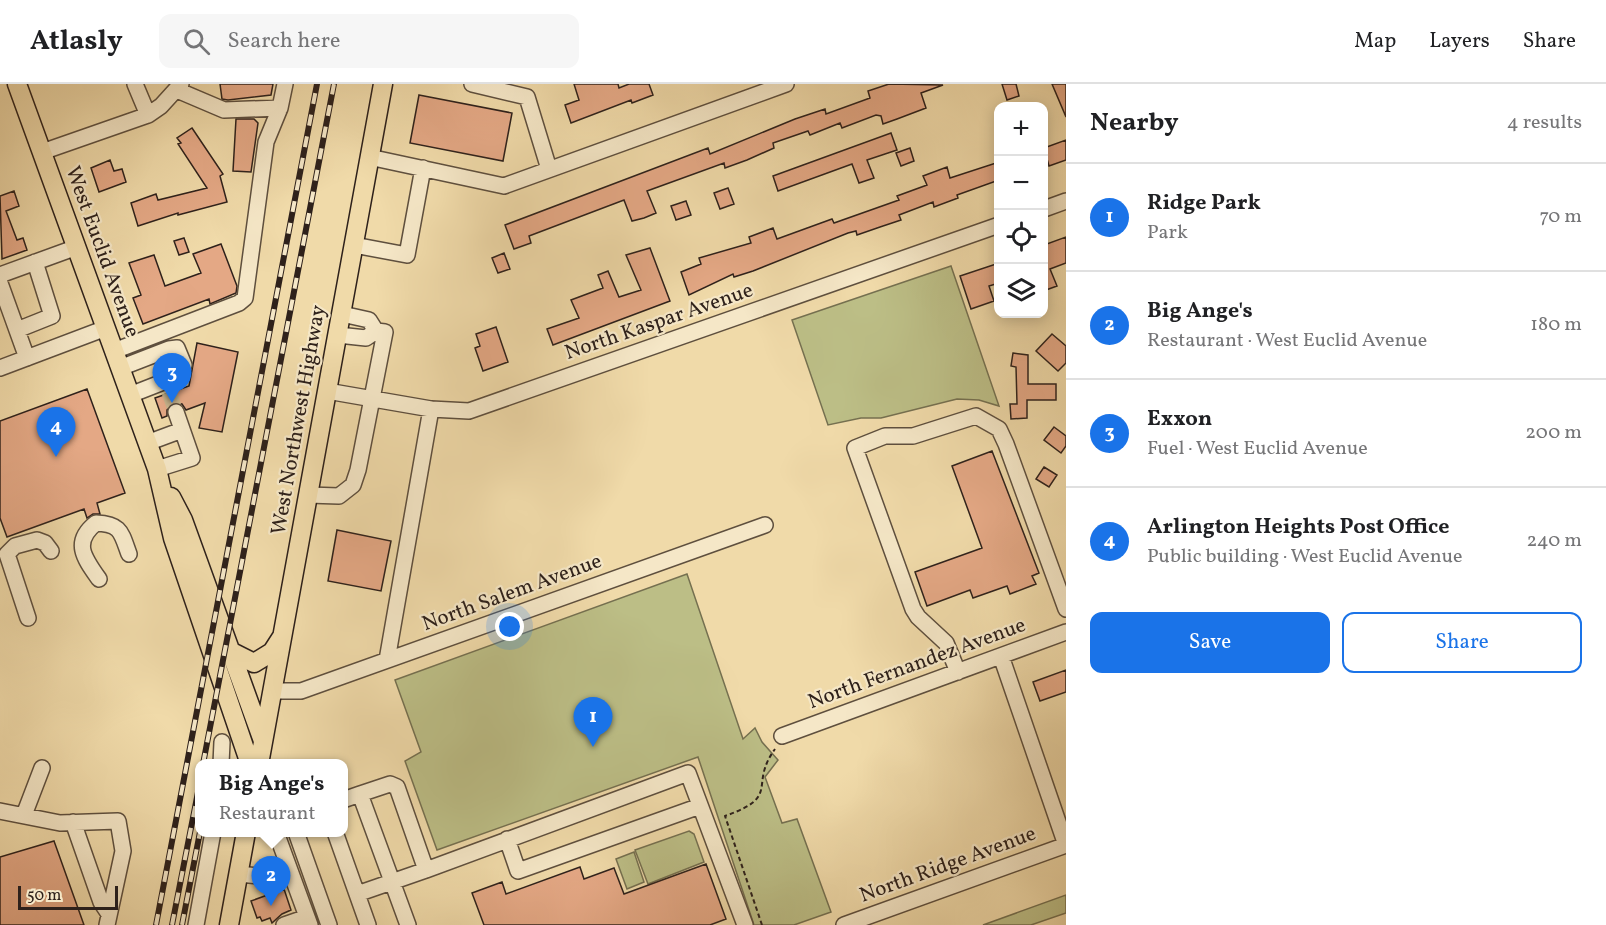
<!DOCTYPE html>
<meta charset="utf-8">
<style>
body{margin:0;font-family:Vollkorn,serif;background:#f6f6f6;color:#202124}
.controls{position:absolute;right:18px;top:18px;display:grid;overflow:hidden;border-radius:12px;box-shadow:0 3px 15px #0003}
.controls button{width:54px;height:54px;display:grid;place-items:center;padding:0;border:0;border-bottom:2px solid #e0e0e0;background:#fff;color:#202124;font:30px sans-serif}
.scale{position:absolute;left:18px;bottom:15px;width:100px;box-sizing:border-box;padding-left:6px;border:3px solid #2e211b;border-top:0;font-size:16px;line-height:21px;white-space:nowrap;color:#2e211b;-webkit-text-stroke:4px #f5e7c7;paint-order:stroke}
.you{position:absolute;left:510px;top:543px;width:21px;height:21px;margin:-15px;border:4px solid #fff;border-radius:50%;background:#1a73e8;box-shadow:0 0 0 9px #1a73e833}
.badge{display:grid;place-items:center;width:39px;height:39px;border-radius:50%;background:#1a73e8;color:#fff;font-size:20px;font-weight:700}
.pin{position:absolute;translate:-50% -50px;filter:drop-shadow(0 2px 3px #0008)}
.pin::after{content:'';position:absolute;top:32px;width:21px;height:18px;background:inherit;clip-path:polygon(0 0,100% 0,50% 100%)}
.popup{position:absolute;left:195px;top:675px;width:153px;height:78px;box-sizing:border-box;display:grid;place-content:center;border-radius:12px;background:#fff;filter:drop-shadow(0 2px 4px #0005);font-size:20px;white-space:nowrap;color:#757577}
.popup b{font-size:22px;color:#202124}
.popup::after{content:'';position:absolute;left:50%;top:100%;margin-left:-12px;border:12px solid transparent;border-top-color:#fff}
.list{margin:0;padding:0;list-style:none}
h2{display:flex;justify-content:space-between;align-items:center;height:78px;margin:0;padding:0 24px;font-size:26px}
h2 small{font-size:20px;font-weight:400;color:#757577}
.list li{display:grid;grid-template-columns:39px 1fr auto;gap:18px;align-items:center;box-sizing:border-box;height:108px;padding:0 24px;border-top:2px solid #e0e0e0}
.list b{display:block;font-size:22px;white-space:nowrap}
.list p{margin:0;font-size:20px;white-space:nowrap;color:#757577}
.list em{font-size:20px;font-style:normal;color:#757577}
.actions{display:flex;gap:12px;padding:18px 24px}
.actions a{flex:1;padding:14px 0;border:2px solid #1a73e8;border-radius:12px;text-align:center;font-size:21px;color:#1a73e8}
.actions .main{background:#1a73e8;color:#fff}
.icon{flex:none;width:33px;height:33px;fill:none;stroke:currentColor;stroke-width:2;stroke-linecap:round;stroke-linejoin:round}
.map{position:relative;flex:none;width:1066px;height:841px;overflow:hidden}
header{display:flex;align-items:center;gap:36px;box-sizing:border-box;height:84px;padding:0 30px;background:#fff;border-bottom:2px solid #e0e0e0}
header strong{font-size:28px}
nav{display:flex;gap:33px;margin-inline-start:auto;font-size:21px}
.search{width:420px;height:54px;background:#f6f6f6;display:flex;align-items:center;gap:15px;box-sizing:border-box;padding:0 21px;border-radius:12px;color:#757577;font-size:22px}
main{display:flex}
aside{flex:1;background:#fff}
.map>svg:first-child{display:block}
.green{fill:#bcbe86;stroke:#757050;stroke-width:1.5}
.building{fill:#e4a885;stroke:#2e211b;stroke-width:1.5}
.lines{fill:none;stroke-linecap:round;stroke-linejoin:round}
.minor-tunnel{stroke:#c9b58d;stroke-width:15;stroke-dasharray:15 8;stroke-linecap:butt}
.minor-casing{stroke:#5e4f3e;stroke-width:18}
.major-casing{stroke:#2e211b;stroke-width:21}
.path{stroke:#2e211b;stroke-width:2;stroke-dasharray:4.5 3;stroke-linecap:butt}
.minor{stroke:#f5e7c7;stroke-width:15}
.major{stroke:#f0daa9;stroke-width:18}
.rail-casing{stroke:#2e211b;stroke-width:6}
.rail{stroke:#f5e7c7;stroke-width:4;stroke-dasharray:11;stroke-linecap:butt}
.labels{text-anchor:middle;dominant-baseline:central;stroke-width:4.5;stroke-linejoin:round;paint-order:stroke}
.street-label{font-size:21px;fill:#2e211b;stroke:#f5e7c7}
</style>
<header>
<strong>Atlasly</strong>
<div class="search"><svg class="icon" aria-label="search" viewBox="0 0 24 24"><circle cx="10" cy="10" r="6"/><path d="M15 15l6 6"/></svg>Search here</div>
<nav><a>Map</a><a>Layers</a><a>Share</a></nav>
</header>
<main>
<div class="map">
<svg width="1066" height="841" viewBox="0 0 1066 841">
<rect width="100%" height="100%" fill="#f0daa9"/>
<filter id="stains"><feTurbulence type="fractalNoise" baseFrequency=".00333" numOctaves="4"/><feColorMatrix values="0 0 0 0 .2 0 0 0 0 .09 0 0 0 0 .02 0 0 0 .5 -.17"/></filter>
<radialGradient id="worn" r=".72"><stop offset=".6" stop-color="#630" stop-opacity="0"/><stop offset="1" stop-color="#630" stop-opacity=".3"/></radialGradient>
<path class="green" d="M 951,182 L 999,322 L 979,316 L 957,315 L 881,334 L 861,334 L 828,341 L 792,236 Z
M 687,490 L 743,655 L 755,644 L 762,658 L 778,676 L 765,693 L 782,739 L 797,735 L 831,828 L 794,841 L 754,841 L 698,673 L 437,766 L 405,677 L 421,668 L 395,596 Z
M 689,747 L 694,750 L 704,778 L 648,800 L 635,766 Z
M 634,768 L 644,798 L 627,805 L 616,775 Z
M 1066,811 L 1066,829 L 1031,841 L 983,841 Z"/>
<path class="building" d="M 220,0 L 273,0 L 271,11 L 228,16 L 222,15 Z
M 574,0 L 618,0 L 619,4 L 629,0 L 649,0 L 653,11 L 632,19 L 631,16 L 571,39 L 565,21 L 579,16 Z
M 889,0 L 943,1 L 921,9 L 926,24 L 897,35 L 883,40 L 881,32 L 876,31 L 842,44 L 840,39 L 810,51 L 808,47 L 773,59 L 774,64 L 747,76 L 725,84 L 724,79 L 647,107 L 656,129 L 644,134 L 632,137 L 624,116 L 529,152 L 531,159 L 514,165 L 505,141 L 708,64 L 710,70 L 795,35 L 825,25 L 826,30 L 870,14 L 868,7 Z
M 1002,0 L 1016,0 L 1019,12 L 1007,16 Z
M 1052,0 L 1066,0 L 1066,33 Z
M 419,11 L 512,29 L 503,77 L 410,59 Z
M 236,35 L 254,35 L 258,39 L 251,88 L 233,87 Z
M 192,44 L 223,90 L 220,92 L 227,118 L 178,131 L 178,129 L 138,142 L 131,119 L 156,110 L 158,116 L 207,104 L 178,60 L 181,59 L 177,54 Z
M 891,49 L 897,66 L 867,76 L 874,94 L 859,99 L 852,80 L 778,107 L 773,92 Z
M 1066,56 L 1066,76 L 1049,82 L 1044,64 Z
M 910,64 L 914,77 L 901,82 L 896,69 Z
M 110,76 L 114,87 L 122,85 L 126,98 L 99,108 L 91,84 Z
M 999,78 L 999,96 L 957,111 L 958,114 L 934,123 L 933,118 L 899,131 L 901,136 L 880,143 L 857,151 L 856,147 L 848,149 L 753,187 L 734,193 L 733,190 L 689,211 L 681,188 L 701,180 L 699,174 L 751,159 L 749,153 L 773,144 L 777,155 L 832,135 L 834,139 L 899,116 L 897,112 L 927,101 L 923,92 L 947,83 L 950,94 Z
M 728,104 L 734,120 L 720,125 L 714,109 Z
M 14,107 L 19,122 L 6,127 L 17,156 L 23,154 L 27,166 L 2,175 L 0,112 Z
M 686,117 L 691,131 L 676,136 L 671,122 Z
M 1066,153 L 1066,179 L 1050,185 L 1057,202 L 1046,206 L 1044,199 L 1044,161 Z
M 184,154 L 189,168 L 179,171 L 174,157 Z
M 221,160 L 237,202 L 236,209 L 210,220 L 209,215 L 143,240 L 133,214 L 141,211 L 129,179 L 154,171 L 165,202 L 201,189 L 193,170 Z
M 650,164 L 670,217 L 553,261 L 547,245 L 579,234 L 571,216 L 603,204 L 598,191 L 608,187 L 619,213 L 641,206 L 626,171 Z
M 504,169 L 510,185 L 498,189 L 492,174 Z
M 999,179 L 999,199 L 989,202 L 994,217 L 971,225 L 960,192 Z
M 496,243 L 508,278 L 483,287 L 475,264 L 480,262 L 476,250 Z
M 1052,250 L 1066,262 L 1066,279 L 1058,287 L 1036,267 Z
M 197,259 L 238,268 L 222,348 L 199,344 L 205,319 L 186,326 L 182,320 L 172,319 L 167,326 L 167,332 L 162,334 L 155,314 L 189,302 Z
M 1013,269 L 1028,271 L 1028,300 L 1056,300 L 1056,316 L 1027,316 L 1027,334 L 1011,335 L 1010,320 L 1017,320 L 1016,283 L 1011,282 Z
M 87,305 L 125,409 L 97,419 L 100,430 L 93,430 L 87,434 L 84,425 L 7,453 L 0,434 L 0,337 Z
M 1054,343 L 1066,352 L 1066,362 L 1061,369 L 1044,356 Z
M 992,367 L 1039,489 L 1032,492 L 1036,500 L 1010,510 L 1007,502 L 973,514 L 970,506 L 927,522 L 915,488 L 982,464 L 952,382 Z
M 1044,383 L 1057,391 L 1049,403 L 1036,395 Z
M 337,446 L 391,457 L 381,507 L 328,497 Z
M 1066,586 L 1066,608 L 1040,617 L 1033,598 Z
M 54,757 L 84,841 L 0,841 L 0,773 Z
M 706,780 L 726,835 L 710,841 L 484,841 L 472,809 L 502,798 L 506,810 L 580,783 L 584,795 L 614,784 L 624,810 Z
M 284,805 L 291,826 L 282,830 L 272,839 L 270,834 L 262,837 L 260,833 L 257,834 L 251,817 Z"/>
<g class="lines">
<path class="minor-tunnel" d="M 169,308 L 176,328"/>
<defs>
<path id="minor" d="M 135,0 L 148,31
M 472,0 L 527,13 L 549,85
M 177,6 L 224,26 L 280,24 L 285,0
M 42,68 L 148,31 L 161,22 L 181,0
M 369,73 L 504,102 L 786,0
M 1044,125 L 1066,117
M 354,161 L 407,171 L 423,84
M 0,191 L 77,163
M 0,199 L 27,274
M 342,230 L 369,236 L 376,247
M 17,246 L 52,232 L 35,178
M 114,267 L 239,219 L 245,214 L 266,58 L 280,24
M 0,284 L 106,244
M 120,284 L 169,265 L 177,264 L 184,281 L 176,293 L 130,311
M 327,307 L 431,325 L 469,327 L 999,141
M 147,359 L 182,346
M 157,385 L 192,374 L 176,328
M 308,411 L 339,412 L 353,401 L 358,386 L 385,248 L 376,247 L 366,254 L 338,251
M 99,495 C 84,474 72,458 96,439 C 121,440 121,448 129,470
M 28,534 L 7,470 L 15,462 L 37,456 L 45,459 L 51,467
M 1001,572 L 1066,761
M 387,576 L 431,325
M 958,588 L 946,559 L 918,533 L 913,525 L 855,364 L 885,352 L 913,352 L 976,332 L 999,345 L 1006,360 L 1066,525
M 273,607 L 301,607 L 765,441
M 782,652 L 1066,548
M 221,680 L 222,658
M 343,716 L 360,710 L 408,841
M 0,727 L 60,739 L 118,737 L 123,767 L 107,841
M 24,731 L 42,684
M 73,738 L 101,818 L 109,830
M 276,748 L 310,841
M 296,748 L 329,841
M 335,748 L 368,841
M 507,755 L 518,787 L 700,722
M 426,786 L 688,689 L 745,841
M 239,790 L 259,792 L 288,781
M 357,810 L 426,786 L 397,703 L 390,700 L 360,710
M 196,841 L 213,748
M 284,841 L 307,833
M 844,841 L 1066,761"/>
<path id="major" d="M 17,0 L 157,385 L 173,454 L 250,680
M 171,413 L 183,436 L 263,657
M 230,567 L 254,579 L 272,568 L 281,554
M 259,680 L 383,0
M 229,841 L 246,748"/>
</defs>
<use href="#minor" class="minor-casing"/>
<use href="#major" class="major-casing"/>
<path class="path" d="M 762,841 L 725,732 C 782,712 748,702 775,665"/>
<use href="#minor" class="minor"/>
<use href="#major" class="major"/>
<defs>
<path id="rail" d="M 203,680 L 334,0
M 156,841 L 317,0
M 172,841 L 199,703
M 182,841 L 200,748"/>
</defs>
<use href="#rail" class="rail-casing"/>
<use href="#rail" class="rail"/>
</g>
<g class="labels">
<g class="street-label">
<text transform="translate(102 168) rotate(70)">West Euclid Avenue</text>
<text transform="translate(659 238) rotate(-19)">North Kaspar Avenue</text>
<text transform="translate(299 336) rotate(-80)">West Northwest Highway</text>
<text transform="translate(512 509) rotate(-20)">North Salem Avenue</text>
<text transform="translate(917 580) rotate(-20)">North Fernandez Avenue</text>
<text transform="translate(948 781) rotate(-20)">North Ridge Avenue</text>
</g>
</g>
<rect width="100%" height="100%" filter="url(#stains)"/>
<rect width="100%" height="100%" fill="url(#worn)"/>
</svg>
<div class="controls">
<button>+</button>
<button>−</button>
<button><svg class="icon" aria-label="locate" viewBox="0 0 24 24"><circle cx="12" cy="12" r="6"/><path d="M12 2v4M12 18v4M2 12h4M18 12h4"/></svg></button>
<button><svg class="icon" aria-label="layers" viewBox="0 0 24 24"><path d="M12 4l9 5-9 5-9-5zM3 14l9 5 9-5"/></svg></button>
</div>
<div class="scale">50 m</div>
<div class="you"></div>
<div class="pin badge" style="left:593px;top:663px">1</div>
<div class="pin badge" style="left:271px;top:822px">2</div>
<div class="popup"><b>Big Ange's</b>Restaurant</div>
<div class="pin badge" style="left:172px;top:319px">3</div>
<div class="pin badge" style="left:56px;top:373px">4</div>
</div>
<aside>
<h2>Nearby<small>4 results</small></h2>
<ul class="list">
<li><span class="badge">1</span><div><b>Ridge Park</b><p>Park</p></div><em>70 m</em></li>
<li><span class="badge">2</span><div><b>Big Ange's</b><p>Restaurant · West Euclid Avenue</p></div><em>180 m</em></li>
<li><span class="badge">3</span><div><b>Exxon</b><p>Fuel · West Euclid Avenue</p></div><em>200 m</em></li>
<li><span class="badge">4</span><div><b>Arlington Heights Post Office</b><p>Public building · West Euclid Avenue</p></div><em>240 m</em></li>
</ul>
<div class="actions"><a class="main">Save</a><a>Share</a></div>
</aside>
</main>
